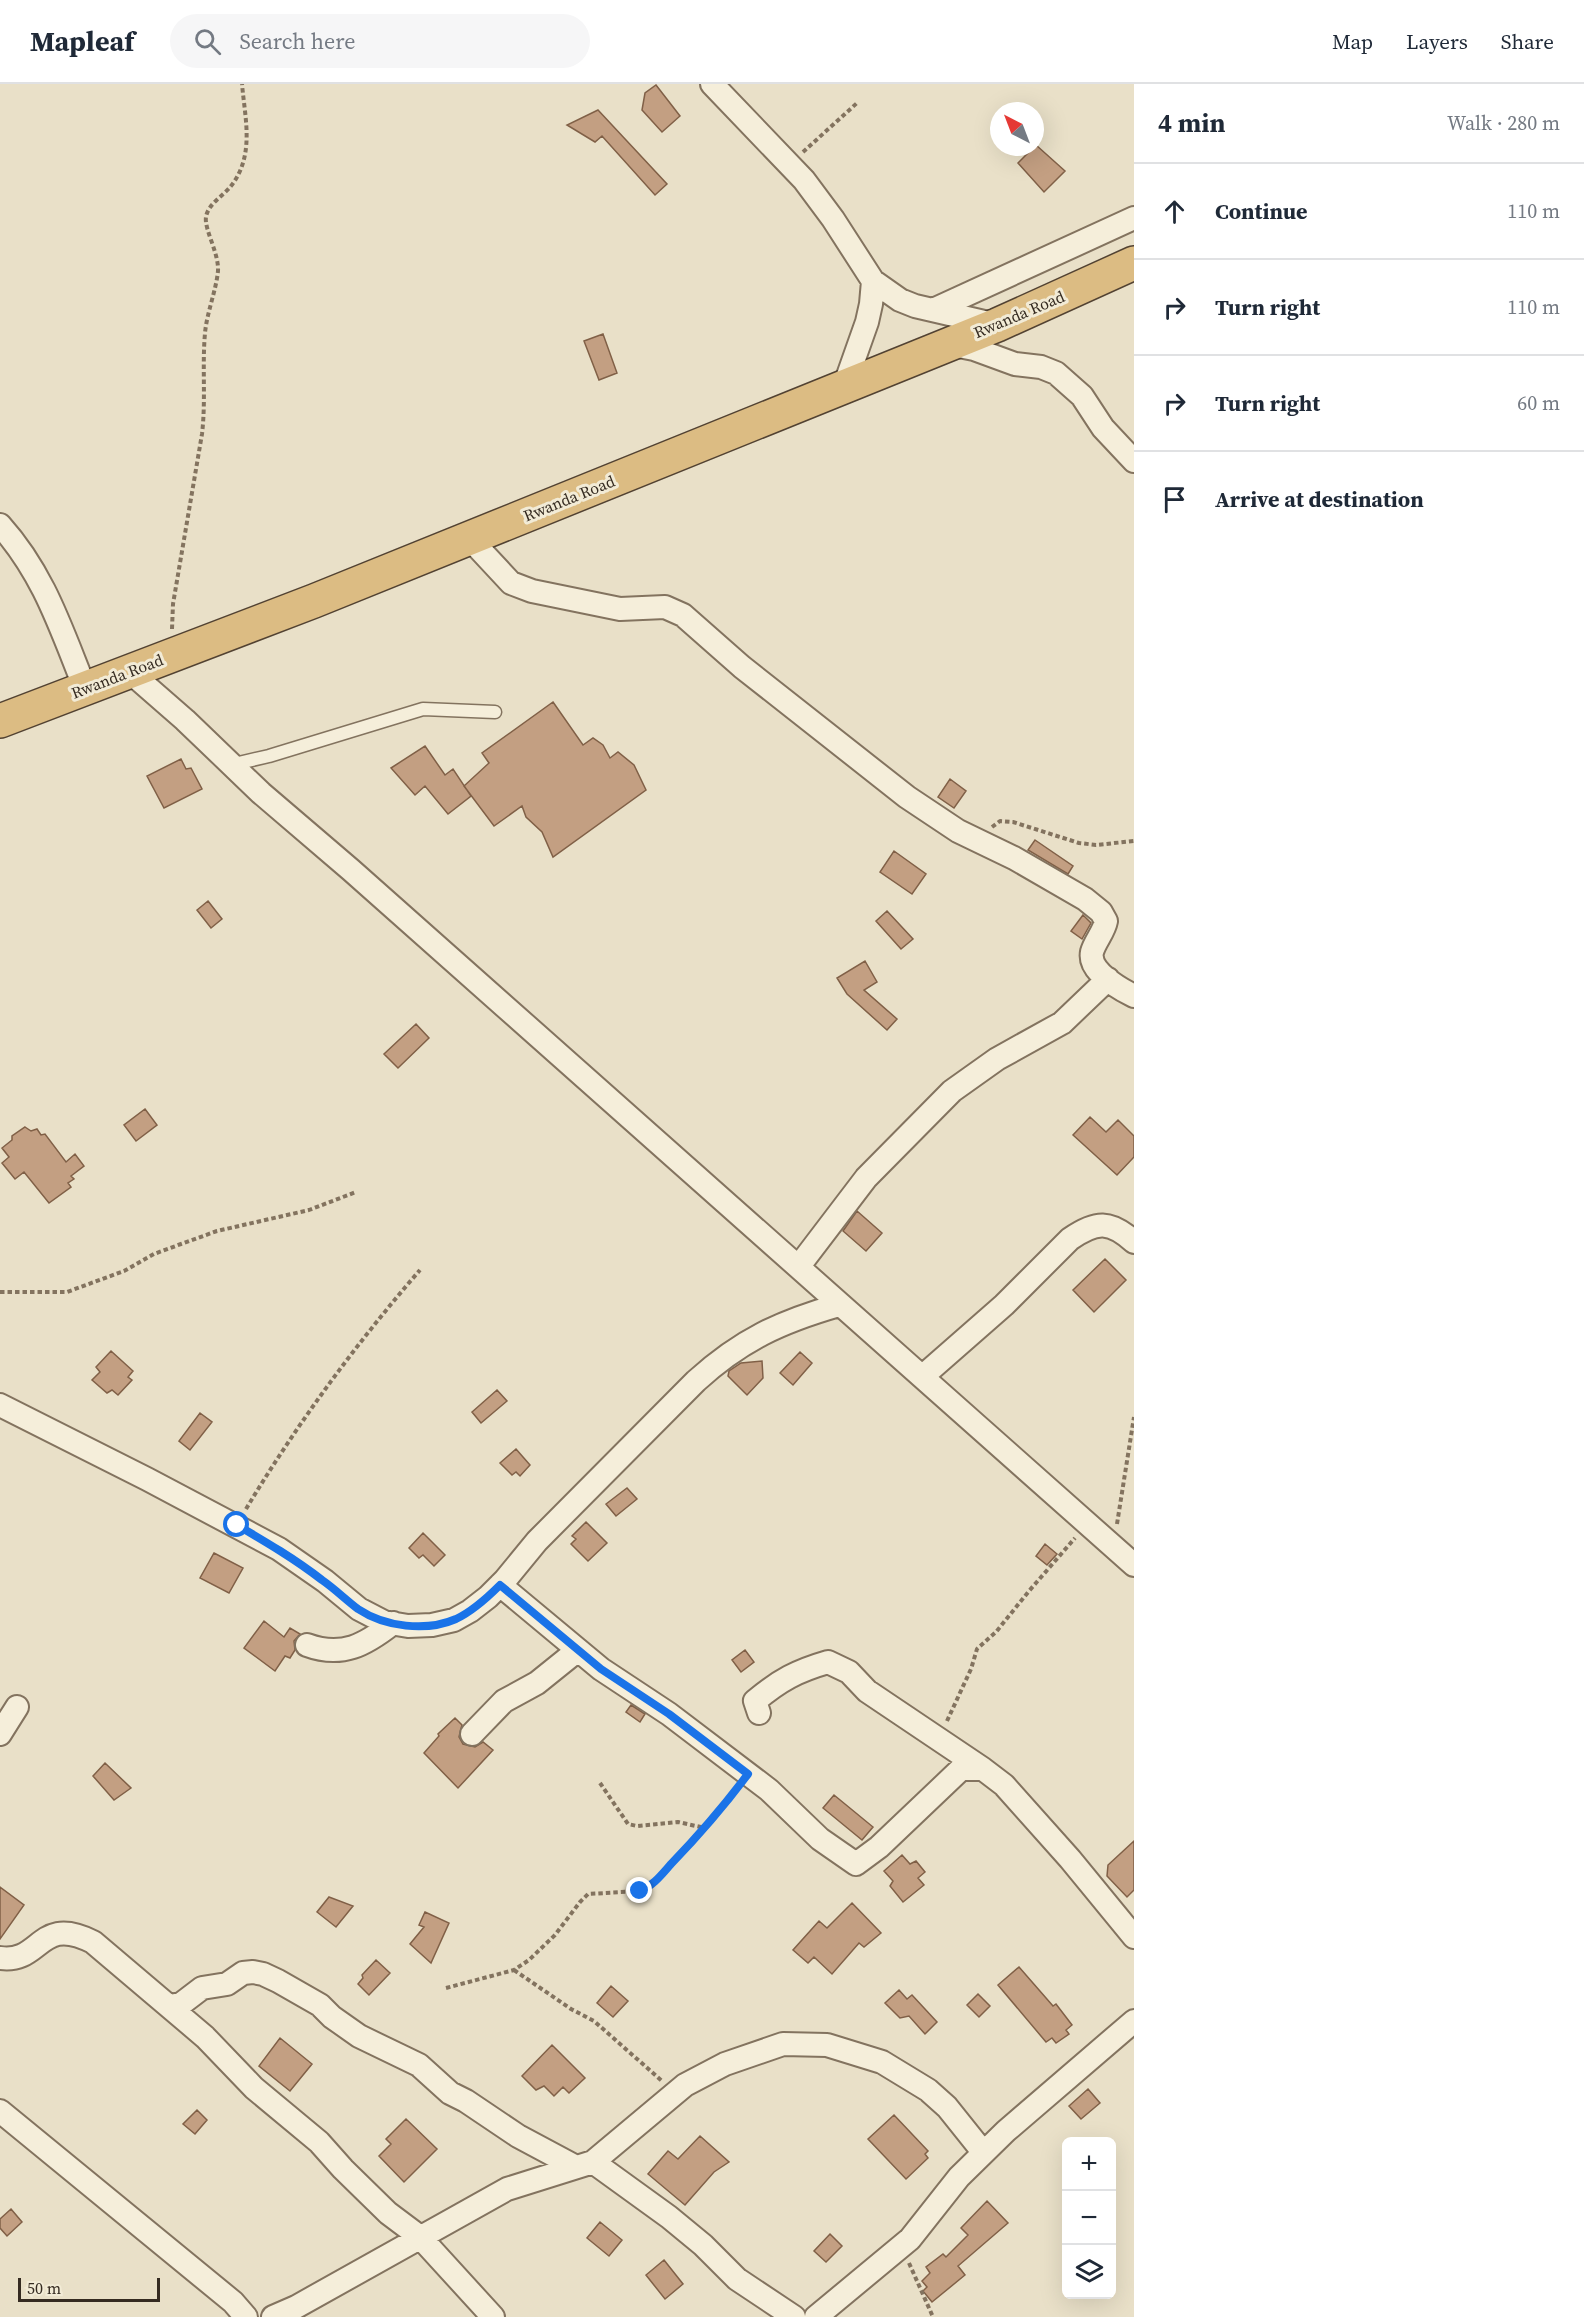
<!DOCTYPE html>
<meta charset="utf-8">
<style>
body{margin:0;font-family:"Source Serif 4",serif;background:#f6f6f7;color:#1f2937}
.controls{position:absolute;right:18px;bottom:18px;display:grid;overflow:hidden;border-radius:9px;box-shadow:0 6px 24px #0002}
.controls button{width:54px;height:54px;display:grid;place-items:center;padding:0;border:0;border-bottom:2px solid #e0e1e3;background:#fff;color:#1f2937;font:30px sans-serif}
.compass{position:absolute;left:990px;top:18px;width:54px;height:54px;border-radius:50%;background:#fff;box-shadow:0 6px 24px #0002;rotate:318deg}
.scale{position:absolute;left:18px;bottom:15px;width:142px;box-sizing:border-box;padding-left:6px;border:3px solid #352b21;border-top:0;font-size:16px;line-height:21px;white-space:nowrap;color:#352b21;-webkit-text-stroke:4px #f2ebd6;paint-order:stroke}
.stop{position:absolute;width:18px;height:18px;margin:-14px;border:4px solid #1a73e8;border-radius:50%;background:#fff}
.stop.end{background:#1a73e8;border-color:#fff;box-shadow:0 2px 6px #0008}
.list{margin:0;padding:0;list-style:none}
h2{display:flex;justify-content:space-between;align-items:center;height:78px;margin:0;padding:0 24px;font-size:26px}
h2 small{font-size:20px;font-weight:400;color:#747a83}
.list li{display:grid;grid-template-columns:39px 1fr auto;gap:18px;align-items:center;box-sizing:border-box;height:96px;padding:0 24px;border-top:2px solid #e0e1e3}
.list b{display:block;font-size:22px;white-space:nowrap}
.list em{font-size:20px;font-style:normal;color:#747a83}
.icon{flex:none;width:33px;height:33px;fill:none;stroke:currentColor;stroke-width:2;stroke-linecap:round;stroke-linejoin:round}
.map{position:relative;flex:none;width:1134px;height:2233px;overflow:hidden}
header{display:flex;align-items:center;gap:36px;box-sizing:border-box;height:84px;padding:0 30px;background:#fff;border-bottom:2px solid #e0e1e3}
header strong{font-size:28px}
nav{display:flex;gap:33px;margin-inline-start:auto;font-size:21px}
.search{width:420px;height:54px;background:#f6f6f7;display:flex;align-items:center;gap:15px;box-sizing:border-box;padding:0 21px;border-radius:33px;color:#747a83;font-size:22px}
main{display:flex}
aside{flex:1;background:#fff}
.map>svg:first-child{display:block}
.building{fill:#c39f82;stroke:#806047;stroke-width:1.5}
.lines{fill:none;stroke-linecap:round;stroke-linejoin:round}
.service-casing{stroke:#83735f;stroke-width:15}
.minor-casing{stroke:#83735f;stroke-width:26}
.trunk-casing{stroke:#524232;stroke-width:36}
.path{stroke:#83735f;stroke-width:4;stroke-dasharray:4.5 3;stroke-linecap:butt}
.service{stroke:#f5eeda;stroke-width:12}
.minor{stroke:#f5eeda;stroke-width:22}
.trunk{stroke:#dcbc83;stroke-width:33}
.route{stroke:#1a73e8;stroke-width:8}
.labels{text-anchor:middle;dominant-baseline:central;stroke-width:6;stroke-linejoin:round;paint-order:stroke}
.street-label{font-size:16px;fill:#352b21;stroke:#f2ebd6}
</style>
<header>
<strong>Mapleaf</strong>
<div class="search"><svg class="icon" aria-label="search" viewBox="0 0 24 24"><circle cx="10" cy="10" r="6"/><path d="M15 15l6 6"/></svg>Search here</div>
<nav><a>Map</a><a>Layers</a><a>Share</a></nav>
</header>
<main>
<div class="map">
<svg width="1134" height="2233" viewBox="0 0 1134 2233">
<rect width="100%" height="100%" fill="#e9e0c8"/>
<path class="building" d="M 656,1 L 680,32 L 662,48 L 642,26 L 645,9 Z
M 598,26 L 667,100 L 655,111 L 602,52 L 595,58 L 567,41 Z
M 1036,61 L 1065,87 L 1044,108 L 1018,79 Z
M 603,250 L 617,289 L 599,296 L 584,257 Z
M 553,618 L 583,661 L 593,654 L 603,661 L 610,674 L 618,668 L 634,681 L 646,706 L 553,773 L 542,748 L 526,733 L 522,722 L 494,742 L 464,702 L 489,679 L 482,669 Z
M 425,662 L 445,691 L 453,685 L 471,712 L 448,730 L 425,702 L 415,711 L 391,684 Z
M 181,675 L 186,685 L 191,684 L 202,705 L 164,724 L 147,692 Z
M 950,695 L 966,707 L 954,724 L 938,713 Z
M 1035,756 L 1073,782 L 1068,790 L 1028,766 Z
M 894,767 L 926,790 L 912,810 L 880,788 Z
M 208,817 L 222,835 L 211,844 L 197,826 Z
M 887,827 L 913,855 L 901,865 L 876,837 Z
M 1083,831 L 1091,839 L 1082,855 L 1071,847 Z
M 865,877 L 877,898 L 864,906 L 897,935 L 887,946 L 847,910 L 837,894 Z
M 416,940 L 429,954 L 398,984 L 384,970 Z
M 145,1025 L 157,1041 L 136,1057 L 124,1041 Z
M 1090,1033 L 1106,1048 L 1118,1036 L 1134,1052 L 1134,1073 L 1117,1091 L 1073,1051 Z
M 25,1043 L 31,1047 L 37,1045 L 41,1051 L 45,1050 L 66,1078 L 75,1070 L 84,1082 L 71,1092 L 74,1095 L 68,1099 L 71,1103 L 49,1119 L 24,1088 L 15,1095 L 2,1079 L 9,1073 L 2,1064 L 12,1056 L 12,1052 Z
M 857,1127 L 882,1149 L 866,1167 L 843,1147 Z
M 1105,1175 L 1126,1196 L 1094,1228 L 1073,1206 Z
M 111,1267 L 133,1287 L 128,1293 L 132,1296 L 118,1311 L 112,1306 L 107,1309 L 92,1296 L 100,1288 L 96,1283 Z
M 800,1268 L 812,1279 L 793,1301 L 780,1289 Z
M 762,1277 L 763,1294 L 747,1311 L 728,1292 L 729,1287 L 741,1279 Z
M 497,1306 L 507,1317 L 481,1339 L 472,1328 Z
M 200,1329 L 212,1338 L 190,1366 L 179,1357 Z
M 516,1365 L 530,1381 L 520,1392 L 516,1388 L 512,1391 L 500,1379 Z
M 627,1404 L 637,1415 L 616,1432 L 606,1420 Z
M 586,1438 L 607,1459 L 588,1477 L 571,1460 L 576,1455 L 572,1452 Z
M 423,1449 L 445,1471 L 434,1482 L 423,1471 L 419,1474 L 409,1464 Z
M 1045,1460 L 1057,1470 L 1047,1481 L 1036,1472 Z
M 214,1469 L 243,1484 L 229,1509 L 200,1494 Z
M 264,1537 L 284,1553 L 290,1544 L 300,1550 L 294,1557 L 295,1566 L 290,1574 L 285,1572 L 275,1587 L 244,1564 Z
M 745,1566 L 754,1578 L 741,1588 L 732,1576 Z
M 631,1621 L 645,1630 L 640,1638 L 626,1628 Z
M 455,1634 L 462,1641 L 459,1653 L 463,1660 L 475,1663 L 483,1658 L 493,1666 L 458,1704 L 424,1669 L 439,1652 L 438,1650 Z
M 105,1679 L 131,1704 L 114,1716 L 93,1692 Z
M 834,1711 L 873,1743 L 862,1756 L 823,1724 Z
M 1134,1757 L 1134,1806 L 1127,1813 L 1107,1792 L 1108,1781 Z
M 902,1771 L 910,1780 L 916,1777 L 925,1788 L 918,1794 L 924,1801 L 903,1818 L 890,1802 L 893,1797 L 884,1787 Z
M 0,1803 L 24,1821 L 0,1855 Z
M 329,1813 L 353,1822 L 336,1843 L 317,1828 Z
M 852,1819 L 881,1849 L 864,1863 L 859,1859 L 832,1890 L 814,1873 L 808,1879 L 793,1866 L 819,1837 L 827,1844 Z
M 425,1828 L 449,1839 L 431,1879 L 410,1860 L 424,1843 L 419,1841 Z
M 376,1876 L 390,1889 L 369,1911 L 358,1900 L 363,1894 L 362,1891 Z
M 1019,1883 L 1053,1922 L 1056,1920 L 1072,1941 L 1066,1946 L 1069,1950 L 1056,1959 L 1052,1954 L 1046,1958 L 998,1901 Z
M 611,1902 L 628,1917 L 613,1933 L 597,1919 Z
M 899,1906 L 907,1915 L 912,1911 L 937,1938 L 925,1950 L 909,1932 L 900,1934 L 885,1919 Z
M 978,1910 L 990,1922 L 979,1933 L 967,1921 Z
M 280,1954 L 312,1980 L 290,2007 L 259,1982 Z
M 552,1961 L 585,1994 L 569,2009 L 563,2003 L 554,2012 L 544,2002 L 536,2006 L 522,1992 Z
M 1088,2005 L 1100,2019 L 1081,2035 L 1069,2022 Z
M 197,2026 L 207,2036 L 195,2050 L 183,2040 Z
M 894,2031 L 928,2067 L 925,2070 L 928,2074 L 906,2095 L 868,2055 Z
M 406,2035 L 437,2065 L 404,2098 L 379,2072 L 391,2060 L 386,2055 Z
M 700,2052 L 729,2078 L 714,2088 L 685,2121 L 648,2090 L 668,2067 L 678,2075 Z
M 987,2117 L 1008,2139 L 958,2182 L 965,2191 L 932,2218 L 923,2207 L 927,2203 L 922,2197 L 930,2189 L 926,2183 L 943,2170 L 946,2173 L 968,2151 L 961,2144 Z
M 11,2125 L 22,2138 L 7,2152 L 0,2144 L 0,2135 Z
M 600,2138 L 622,2156 L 609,2172 L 587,2154 Z
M 830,2150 L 842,2162 L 826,2178 L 814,2167 Z
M 664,2176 L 683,2200 L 665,2215 L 646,2191 Z"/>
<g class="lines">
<defs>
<path id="service" d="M 230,681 L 269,672 L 423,625 L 495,628"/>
<path id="minor" d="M 712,0 L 804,96 L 833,135 L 873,197 L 871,220 L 867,238 L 844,303
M 873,197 L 900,216 L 915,222 L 997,241
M 933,226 L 1134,134
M 949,260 L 974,265 L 1015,280 L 1041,283 L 1056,289 L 1082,312 L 1103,344 L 1134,377
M 0,441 C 44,490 61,545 85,604
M 470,455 L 511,499 L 532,507 L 620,525 L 665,523 L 683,531 L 742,583 L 907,713 L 958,747 L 1014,774 L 1085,815 L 1101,828 L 1106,837 C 1104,848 1095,857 1092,868 C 1088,887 1120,905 1134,912
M 130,588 L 185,636 L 261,709 L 351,786 L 1134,1481
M 799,1182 L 866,1094 L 952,1007 L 997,975 L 1062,939 L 1108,895
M 923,1292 L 1004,1221 L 1070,1155 C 1096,1137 1110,1136 1134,1158
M 0,1321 L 147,1395 L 279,1465 L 325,1497 L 359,1525 L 384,1538 L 408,1542 L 432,1541 L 454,1536 L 470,1527 L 488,1513 L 505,1496 L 537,1457 L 696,1297 C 741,1256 780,1238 839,1221
M 500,1501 L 601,1585 L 669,1630 L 769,1706 L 820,1755 L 856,1780 L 879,1763 L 961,1685 L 983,1685 L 1004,1701 L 1070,1775 L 1134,1853
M 307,1561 C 342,1574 365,1561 393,1539
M 759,1629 L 755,1617 C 780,1596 797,1587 828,1578 L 849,1588 L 867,1607 L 983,1685
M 0,1650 L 17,1623
M 472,1650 L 504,1617 L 537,1599 L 578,1566
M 0,1874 C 42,1880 38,1830 93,1858 L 205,1953 L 254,2004 L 319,2058 L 343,2085 L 388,2129 L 420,2153 L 493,2233
M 169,1922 L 181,1920 L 202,1904 L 227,1900 L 243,1889 L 253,1888 L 263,1890 L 278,1897 L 320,1921 L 332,1933 L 359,1952 L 419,1981 L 450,2009 L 466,2017 L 518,2052 L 576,2083
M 0,2027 L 233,2218 L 246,2233
M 593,2078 L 669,2133 L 703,2161 L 737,2195 L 794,2233
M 273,2233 L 296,2223 L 507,2105 L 593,2078 L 685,2001 L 725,1980 L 783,1960 L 827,1961 L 882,1978 L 928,2006 L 947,2023 L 983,2068
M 816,2233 L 910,2155 L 959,2093 L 1006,2047 L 1134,1937"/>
<path id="trunk" d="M 0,637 L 314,517 L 997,241 L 1134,179"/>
</defs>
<use href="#service" class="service-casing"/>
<use href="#minor" class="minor-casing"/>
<use href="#trunk" class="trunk-casing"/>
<path class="path" d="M 803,68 L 857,19
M 172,545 L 173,520 L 202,350 C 206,316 202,283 205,249 C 207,228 216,207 218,187 C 219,169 204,145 206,133 C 208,120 223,112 231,102 C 255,71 245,35 242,0
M 992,743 L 1000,737 L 1013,738 L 1079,759 L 1096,761 L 1134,757
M 0,1208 L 67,1208 L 124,1187 L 154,1170 L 181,1160 L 217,1147 L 309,1126 L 356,1108
M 246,1425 C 297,1340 355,1261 420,1186
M 1117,1440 L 1134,1333
M 947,1637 L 971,1585 L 977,1565 L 996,1548 L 1029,1507 L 1075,1454
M 600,1699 L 628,1740 L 637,1742 L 678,1738 L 705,1744
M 514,1886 L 571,1925 L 594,1937 L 662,1997
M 446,1904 L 514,1886 L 529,1876 L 555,1851 L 580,1818 L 588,1810 L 640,1807 L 647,1804 L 706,1744 L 736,1705
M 909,2179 L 933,2233"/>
<use href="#service" class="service"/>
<use href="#minor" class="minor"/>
<use href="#trunk" class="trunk"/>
</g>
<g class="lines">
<path class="route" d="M 237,1441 C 266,1458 295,1475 322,1496 C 335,1505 346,1516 358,1525 C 385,1543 426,1548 456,1535 C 473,1527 487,1514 500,1501 L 601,1585 L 669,1630 L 748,1690 C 724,1722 699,1751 671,1780 C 662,1790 653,1802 640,1807"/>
</g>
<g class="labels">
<g class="street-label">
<text transform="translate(1019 230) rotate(-23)">Rwanda Road</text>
<text transform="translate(569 414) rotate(-22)">Rwanda Road</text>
<text transform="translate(117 592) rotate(-21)">Rwanda Road</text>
</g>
</g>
</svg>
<div class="controls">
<button>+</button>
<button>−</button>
<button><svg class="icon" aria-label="layers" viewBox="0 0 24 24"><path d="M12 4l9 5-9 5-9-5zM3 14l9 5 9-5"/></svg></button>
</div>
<svg class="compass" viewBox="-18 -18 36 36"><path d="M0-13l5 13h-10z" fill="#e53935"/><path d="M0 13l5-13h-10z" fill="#747a83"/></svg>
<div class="scale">50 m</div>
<div class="stop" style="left:237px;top:1441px"></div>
<div class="stop end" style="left:640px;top:1807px"></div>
</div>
<aside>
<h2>4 min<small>Walk · 280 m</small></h2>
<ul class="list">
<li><svg class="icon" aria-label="ahead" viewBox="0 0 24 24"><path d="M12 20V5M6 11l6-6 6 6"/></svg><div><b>Continue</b></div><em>110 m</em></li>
<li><svg class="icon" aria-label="right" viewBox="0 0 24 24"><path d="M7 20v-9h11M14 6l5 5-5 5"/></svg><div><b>Turn right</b></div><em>110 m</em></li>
<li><svg class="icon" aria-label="right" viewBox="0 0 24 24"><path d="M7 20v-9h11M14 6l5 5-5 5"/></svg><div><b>Turn right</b></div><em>60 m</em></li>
<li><svg class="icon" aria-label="arrive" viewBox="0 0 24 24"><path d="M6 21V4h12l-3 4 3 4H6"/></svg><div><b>Arrive at destination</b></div></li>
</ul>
</aside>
</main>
